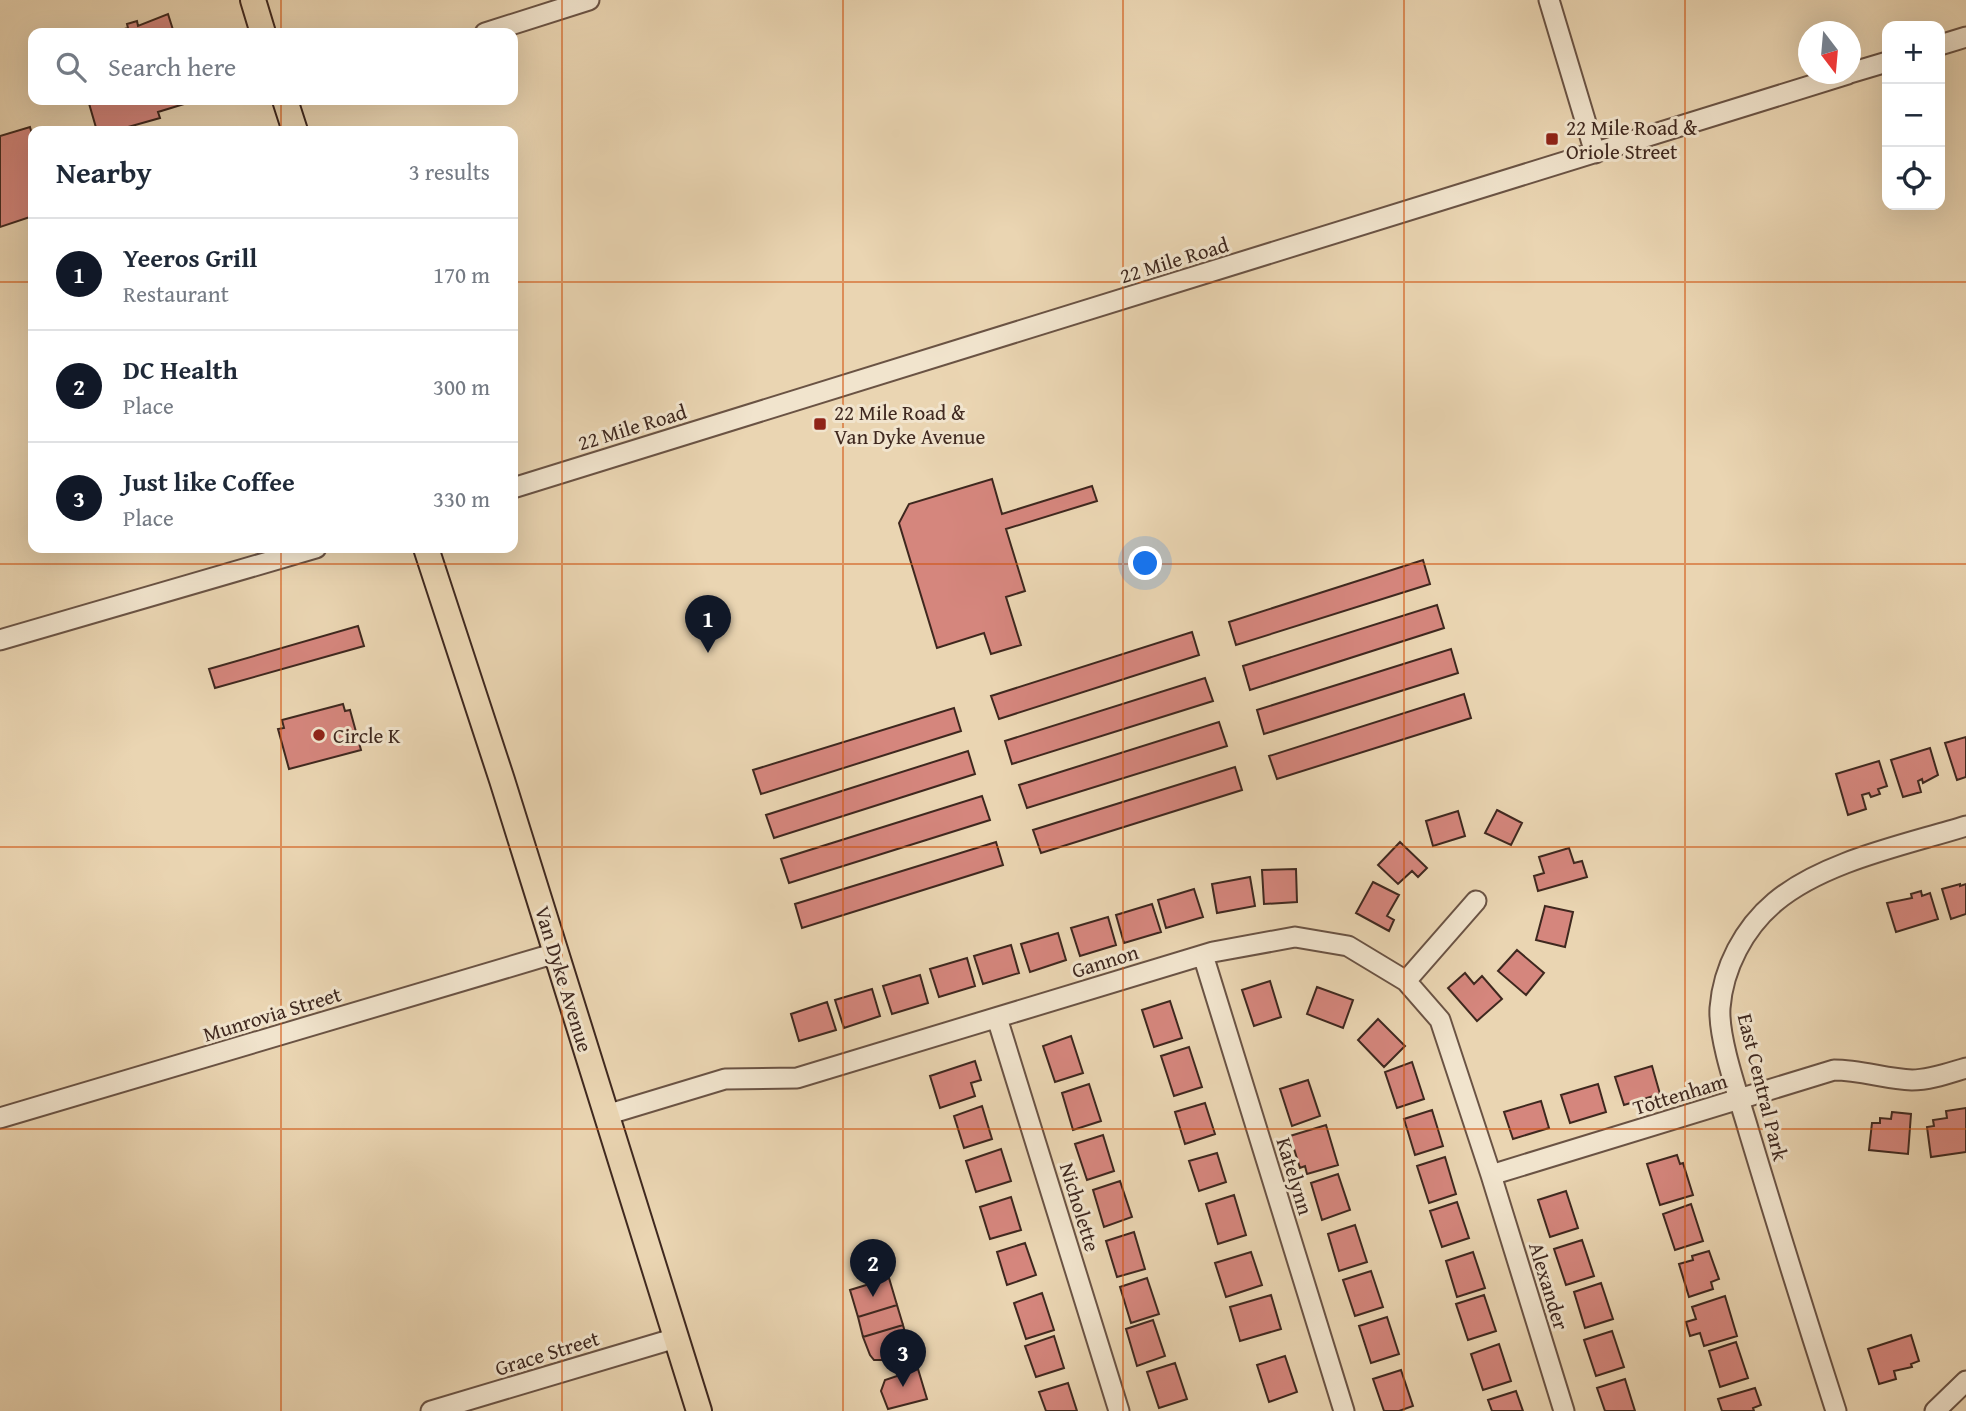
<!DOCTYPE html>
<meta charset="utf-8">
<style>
body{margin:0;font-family:"Gentium Book Plus",serif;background:#f2f2f3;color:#1f2937}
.controls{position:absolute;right:21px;top:21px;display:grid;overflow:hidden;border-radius:14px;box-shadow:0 7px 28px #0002}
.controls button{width:63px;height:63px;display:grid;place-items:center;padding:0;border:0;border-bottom:2px solid #e0e1e3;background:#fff;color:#1f2937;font:35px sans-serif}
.compass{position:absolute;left:1798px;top:21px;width:63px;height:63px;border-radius:50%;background:#fff;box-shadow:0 7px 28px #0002;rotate:164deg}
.you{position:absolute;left:1146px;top:564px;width:24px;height:24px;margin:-18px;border:5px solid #fff;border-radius:50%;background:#1a73e8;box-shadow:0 0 0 10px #1a73e833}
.badge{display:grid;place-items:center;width:46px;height:46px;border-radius:50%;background:#111827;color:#fff;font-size:23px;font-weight:700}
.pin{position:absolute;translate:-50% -58px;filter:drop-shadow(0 2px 4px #0008)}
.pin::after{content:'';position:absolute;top:37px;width:24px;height:21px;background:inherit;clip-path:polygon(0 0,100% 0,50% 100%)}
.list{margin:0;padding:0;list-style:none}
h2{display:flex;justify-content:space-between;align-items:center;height:91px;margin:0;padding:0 28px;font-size:30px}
h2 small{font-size:23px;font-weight:400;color:#747a83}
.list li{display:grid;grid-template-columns:46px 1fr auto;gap:21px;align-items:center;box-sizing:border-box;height:112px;padding:0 28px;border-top:2px solid #e0e1e3}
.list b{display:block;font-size:26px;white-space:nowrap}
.list p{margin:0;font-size:23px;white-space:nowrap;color:#747a83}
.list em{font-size:23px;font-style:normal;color:#747a83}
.icon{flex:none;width:38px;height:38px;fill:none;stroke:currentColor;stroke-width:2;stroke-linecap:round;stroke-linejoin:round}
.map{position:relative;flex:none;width:1966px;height:1411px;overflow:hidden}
.search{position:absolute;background:#fff;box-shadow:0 7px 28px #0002;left:28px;top:28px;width:490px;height:77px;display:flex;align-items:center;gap:18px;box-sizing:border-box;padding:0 24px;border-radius:14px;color:#747a83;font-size:26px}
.panel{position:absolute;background:#fff;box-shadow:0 7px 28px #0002;left:28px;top:126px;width:490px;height:427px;border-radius:14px}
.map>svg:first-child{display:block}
.building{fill:#d5867d;stroke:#3f281f;stroke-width:2}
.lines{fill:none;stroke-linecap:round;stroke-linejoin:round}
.minor-casing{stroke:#6a5344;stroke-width:23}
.major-casing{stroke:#3f281f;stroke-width:28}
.minor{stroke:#f1e4cd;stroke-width:19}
.major{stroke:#ead5b2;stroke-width:24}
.grid{fill:none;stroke:#cf520f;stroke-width:2;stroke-opacity:0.55}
.poi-dot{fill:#8f2418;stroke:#f1e4cd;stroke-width:2.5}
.labels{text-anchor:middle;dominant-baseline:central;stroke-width:6;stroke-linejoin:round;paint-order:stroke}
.poi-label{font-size:21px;fill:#3f281f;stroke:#f1e4cd;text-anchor:start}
.street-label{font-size:21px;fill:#3f281f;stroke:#f1e4cd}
</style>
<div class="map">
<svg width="1966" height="1411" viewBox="0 0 1966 1411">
<rect width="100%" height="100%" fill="#ead5b2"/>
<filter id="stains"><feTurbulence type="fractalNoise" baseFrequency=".00286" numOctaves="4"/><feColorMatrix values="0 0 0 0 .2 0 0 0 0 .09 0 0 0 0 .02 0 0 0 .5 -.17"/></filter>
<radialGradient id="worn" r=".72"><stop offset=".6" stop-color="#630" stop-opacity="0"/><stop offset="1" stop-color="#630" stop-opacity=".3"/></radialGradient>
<path class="building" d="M 168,14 L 174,33 L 110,33 L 128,28 L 127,24 L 137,21 L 138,26 Z
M 88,100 L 194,100 L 194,101 L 158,112 L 160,118 L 114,131 L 97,131 Z
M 30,127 L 33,138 L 33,216 L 0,227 L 0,136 Z
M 992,479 L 1002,514 L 1092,486 L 1097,501 L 1006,529 L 1025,591 L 1006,597 L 1021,645 L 991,654 L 984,633 L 937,648 L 899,523 L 909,504 Z
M 1423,560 L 1430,584 L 1236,645 L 1229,622 Z
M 1437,605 L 1444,628 L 1250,690 L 1243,666 Z
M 358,626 L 364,646 L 215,688 L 209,669 Z
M 1192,632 L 1199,655 L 999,719 L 991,696 Z
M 1451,649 L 1458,673 L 1264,734 L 1257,710 Z
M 1205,678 L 1213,701 L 1012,764 L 1005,741 Z
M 1464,694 L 1471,718 L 1277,779 L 1269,756 Z
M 343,704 L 345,711 L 350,710 L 361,750 L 289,769 L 278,729 L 284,728 L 282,720 Z
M 954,708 L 961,731 L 761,794 L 753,770 Z
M 1219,722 L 1227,746 L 1027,808 L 1019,785 Z
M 1966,737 L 1966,777 L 1957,780 L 1945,743 Z
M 1930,748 L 1938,775 L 1923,783 L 1922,779 L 1918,781 L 1921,792 L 1903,797 L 1891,760 Z
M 968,751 L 975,774 L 774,838 L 766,815 Z
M 1879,761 L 1887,786 L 1878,789 L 1880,794 L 1871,797 L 1869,793 L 1862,795 L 1866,809 L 1848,815 L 1836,774 Z
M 1235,767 L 1242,790 L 1041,853 L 1033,830 Z
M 982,796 L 990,820 L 789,883 L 781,859 Z
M 1497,810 L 1522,823 L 1511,845 L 1485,833 Z
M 1458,811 L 1465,836 L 1433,846 L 1426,821 Z
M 996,842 L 1003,865 L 802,928 L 795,904 Z
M 1400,842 L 1427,868 L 1418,877 L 1412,871 L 1398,884 L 1378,865 Z
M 1569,848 L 1574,863 L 1582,861 L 1587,877 L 1538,891 L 1534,876 L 1544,873 L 1539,857 Z
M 1296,869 L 1297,902 L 1264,904 L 1262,870 Z
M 1250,877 L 1255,906 L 1217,913 L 1212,884 Z
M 1373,882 L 1399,895 L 1387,916 L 1394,920 L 1389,931 L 1356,913 Z
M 1960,884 L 1960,886 L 1966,884 L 1966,914 L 1951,919 L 1942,889 Z
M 1194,889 L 1203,917 L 1166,928 L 1158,900 Z
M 1921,891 L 1922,896 L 1930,893 L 1938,919 L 1896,932 L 1887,903 L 1912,898 L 1911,894 Z
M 1152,904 L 1161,932 L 1124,943 L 1116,915 Z
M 1545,906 L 1573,912 L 1565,947 L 1536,940 Z
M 1108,917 L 1116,945 L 1080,956 L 1071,928 Z
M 1058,933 L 1066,960 L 1030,972 L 1021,944 Z
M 1011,945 L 1019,973 L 983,984 L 974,956 Z
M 1517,950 L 1544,973 L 1526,995 L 1498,971 Z
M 967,958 L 975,986 L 939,997 L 930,969 Z
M 1465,973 L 1474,984 L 1482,976 L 1502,999 L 1477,1021 L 1448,988 Z
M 920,975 L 928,1003 L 892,1014 L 883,986 Z
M 1270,981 L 1281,1017 L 1254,1026 L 1242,990 Z
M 1317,987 L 1353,1000 L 1343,1028 L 1307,1014 Z
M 872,989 L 880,1016 L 844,1028 L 835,1000 Z
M 1170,1001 L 1182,1038 L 1154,1047 L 1142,1010 Z
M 827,1002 L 836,1030 L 799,1041 L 791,1014 Z
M 1378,1019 L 1405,1046 L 1384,1067 L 1358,1040 Z
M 1071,1036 L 1083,1073 L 1055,1082 L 1043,1046 Z
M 1189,1047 L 1202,1087 L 1174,1096 L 1161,1056 Z
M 975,1061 L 981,1080 L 971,1083 L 975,1096 L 940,1108 L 930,1076 Z
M 1412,1062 L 1424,1099 L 1397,1108 L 1385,1072 Z
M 1652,1066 L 1660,1094 L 1624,1105 L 1615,1077 Z
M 1308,1080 L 1320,1116 L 1292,1126 L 1280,1089 Z
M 1089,1084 L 1101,1121 L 1073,1130 L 1062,1093 Z
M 1598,1084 L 1606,1112 L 1570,1123 L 1561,1095 Z
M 1541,1101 L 1549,1128 L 1513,1139 L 1504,1112 Z
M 1205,1103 L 1215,1134 L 1185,1144 L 1175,1112 Z
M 982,1106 L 992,1139 L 964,1148 L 954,1116 Z
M 1966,1108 L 1966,1152 L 1931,1157 L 1927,1127 L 1934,1126 L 1933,1120 L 1947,1118 L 1946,1111 Z
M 1432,1110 L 1443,1146 L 1415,1155 L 1404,1119 Z
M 1892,1112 L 1911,1114 L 1908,1154 L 1869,1150 L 1872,1123 L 1880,1123 L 1880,1118 L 1891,1119 Z
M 1326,1125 L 1338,1165 L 1307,1174 L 1305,1166 L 1300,1168 L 1290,1136 Z
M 1103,1135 L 1114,1171 L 1087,1180 L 1075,1144 Z
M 1001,1149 L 1011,1181 L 976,1192 L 966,1161 Z
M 1217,1153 L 1226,1182 L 1199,1191 L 1189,1161 Z
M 1677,1155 L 1680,1164 L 1683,1163 L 1693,1195 L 1660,1205 L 1647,1164 Z
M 1445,1157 L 1456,1194 L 1429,1203 L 1417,1166 Z
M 1338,1174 L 1350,1210 L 1322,1220 L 1311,1183 Z
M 1120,1181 L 1132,1217 L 1104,1227 L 1093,1190 Z
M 1566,1191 L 1578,1228 L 1550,1237 L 1538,1200 Z
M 1234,1195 L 1246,1235 L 1218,1244 L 1206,1204 Z
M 1011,1197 L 1021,1230 L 990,1239 L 980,1207 Z
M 1457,1202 L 1469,1238 L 1442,1247 L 1430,1211 Z
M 1691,1204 L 1703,1241 L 1675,1250 L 1663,1214 Z
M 1355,1225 L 1367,1262 L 1339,1271 L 1328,1234 Z
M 1134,1232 L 1145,1269 L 1117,1277 L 1106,1241 Z
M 1582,1240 L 1594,1276 L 1566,1285 L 1554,1249 Z
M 1025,1243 L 1036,1275 L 1007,1285 L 997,1252 Z
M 1709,1251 L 1719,1279 L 1711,1282 L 1713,1289 L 1689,1297 L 1679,1264 L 1693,1260 L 1692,1256 Z
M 1251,1252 L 1262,1285 L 1226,1297 L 1215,1263 Z
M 1473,1252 L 1485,1288 L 1457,1297 L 1446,1261 Z
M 1371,1271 L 1383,1307 L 1355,1316 L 1343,1280 Z
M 889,1278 L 897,1305 L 858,1317 L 850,1290 Z
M 1147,1278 L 1159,1314 L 1131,1323 L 1120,1287 Z
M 1601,1283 L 1613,1319 L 1585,1328 L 1574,1292 Z
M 1042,1293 L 1054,1330 L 1026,1339 L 1014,1303 Z
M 1271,1295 L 1281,1329 L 1240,1341 L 1230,1307 Z
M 1484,1295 L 1496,1331 L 1468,1340 L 1456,1304 Z
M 1725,1296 L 1737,1336 L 1704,1346 L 1700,1333 L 1690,1336 L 1686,1322 L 1696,1319 L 1692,1307 Z
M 897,1305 L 903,1325 L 863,1337 L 858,1317 Z
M 1387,1317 L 1399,1354 L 1371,1363 L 1359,1326 Z
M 1153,1320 L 1165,1356 L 1137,1366 L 1126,1329 Z
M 903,1325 L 910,1351 L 882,1360 L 874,1360 L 870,1355 L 863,1337 Z
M 1612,1331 L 1624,1367 L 1596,1376 L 1584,1340 Z
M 1911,1335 L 1919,1361 L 1911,1364 L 1912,1367 L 1894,1371 L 1896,1379 L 1879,1384 L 1868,1349 Z
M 1054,1336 L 1064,1368 L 1036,1377 L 1025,1346 Z
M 1736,1342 L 1748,1378 L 1720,1387 L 1709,1351 Z
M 1499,1344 L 1511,1381 L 1483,1390 L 1471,1354 Z
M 1285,1356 L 1297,1392 L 1269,1402 L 1257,1365 Z
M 1175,1363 L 1187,1399 L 1159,1408 L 1147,1372 Z
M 918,1369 L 927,1399 L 888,1409 L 881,1391 L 885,1380 Z
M 1401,1370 L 1413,1406 L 1399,1411 L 1384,1411 L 1373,1379 Z
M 1625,1379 L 1635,1411 L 1605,1411 L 1597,1388 Z
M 1068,1383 L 1077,1411 L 1046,1411 L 1039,1392 Z
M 1755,1388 L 1761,1405 L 1753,1408 L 1754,1411 L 1722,1411 L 1718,1399 Z
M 1516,1391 L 1523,1411 L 1492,1411 L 1488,1400 Z"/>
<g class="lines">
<defs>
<path id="minor" d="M 1549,0 L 1595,153
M 485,33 L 589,0
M 1940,45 L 1966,37
M 1850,73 L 1887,62
M 513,488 L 1848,74
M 0,640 L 316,548
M 1203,955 L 1344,1411
M 1406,981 L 1476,901
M 997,1018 L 1119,1411
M 606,1115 L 725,1079 L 797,1078 L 1213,952 L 1295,937 L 1348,946 L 1406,981 L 1440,1020 L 1491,1175 L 1564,1411
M 0,1118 L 556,953
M 1491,1175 L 1834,1070 C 1861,1070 1886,1079 1912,1080 C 1930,1080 1949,1073 1966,1068
M 431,1411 L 676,1338
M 1836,1411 C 1806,1318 1777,1225 1749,1132 C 1740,1100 1718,1040 1720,1008 C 1723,968 1744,928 1775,902 C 1824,861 1905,845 1966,826
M 1935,1411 L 1966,1381"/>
<path id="major" d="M 253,0 L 263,33
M 285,100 L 295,131
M 426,548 L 502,780 L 699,1411"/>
</defs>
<use href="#minor" class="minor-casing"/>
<use href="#major" class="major-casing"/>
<use href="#minor" class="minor"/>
<use href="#major" class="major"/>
</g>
<path class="grid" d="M 281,0 L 281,33M 562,0 L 562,1411M 843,0 L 843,1411M 1123,0 L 1123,1411M 1404,0 L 1404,1411M 1685,0 L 1685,1411M 281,100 L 281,131M 0,282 L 33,282M 513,282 L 1966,282M 281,548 L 281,1411M 0,564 L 1966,564M 0,847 L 1966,847M 0,1129 L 1966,1129"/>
<g class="poi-dot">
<rect x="1545" y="132" width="14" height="14" rx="3.5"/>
<rect x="813" y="417" width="14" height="14" rx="3.5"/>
<circle cx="319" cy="735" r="7"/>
</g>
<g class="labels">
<g class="poi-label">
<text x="1566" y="127">22 Mile Road &amp;<tspan x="1566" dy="24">Oriole Street</tspan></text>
<text x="834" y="412">22 Mile Road &amp;<tspan x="834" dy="24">Van Dyke Avenue</tspan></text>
<text x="333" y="735">Circle K</text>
</g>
<g class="street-label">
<text transform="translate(1174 260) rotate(-17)">22 Mile Road</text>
<text transform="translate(632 427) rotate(-17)">22 Mile Road</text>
<text transform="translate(1105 961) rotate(-17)">Gannon</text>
<text transform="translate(564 979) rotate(73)">Van Dyke Avenue</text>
<text transform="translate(272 1014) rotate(-17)">Munrovia Street</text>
<text transform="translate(1763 1087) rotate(76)">East Central Park</text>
<text transform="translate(1680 1094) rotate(-17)">Tottenham</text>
<text transform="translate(1295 1176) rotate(73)">Katelynn</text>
<text transform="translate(1080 1207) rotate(73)">Nicholette</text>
<text transform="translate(1549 1286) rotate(73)">Alexander</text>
<text transform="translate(547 1353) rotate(-17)">Grace Street</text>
</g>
</g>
<rect width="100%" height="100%" filter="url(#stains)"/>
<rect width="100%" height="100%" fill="url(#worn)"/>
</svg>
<div class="controls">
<button>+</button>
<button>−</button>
<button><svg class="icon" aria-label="locate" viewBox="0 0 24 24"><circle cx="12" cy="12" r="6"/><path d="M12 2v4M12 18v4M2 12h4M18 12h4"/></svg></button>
</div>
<svg class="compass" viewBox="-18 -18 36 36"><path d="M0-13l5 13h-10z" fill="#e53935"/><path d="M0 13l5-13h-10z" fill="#747a83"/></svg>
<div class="you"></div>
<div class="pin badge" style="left:708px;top:653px">1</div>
<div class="pin badge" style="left:873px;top:1297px">2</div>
<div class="pin badge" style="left:903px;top:1387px">3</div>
<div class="search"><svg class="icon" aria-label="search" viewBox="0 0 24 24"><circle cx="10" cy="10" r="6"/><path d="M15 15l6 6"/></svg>Search here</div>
<section class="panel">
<h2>Nearby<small>3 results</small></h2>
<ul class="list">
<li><span class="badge">1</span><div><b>Yeeros Grill</b><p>Restaurant</p></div><em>170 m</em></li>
<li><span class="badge">2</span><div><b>DC Health</b><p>Place</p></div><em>300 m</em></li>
<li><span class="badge">3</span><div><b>Just like Coffee</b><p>Place</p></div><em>330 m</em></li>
</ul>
</section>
</div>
